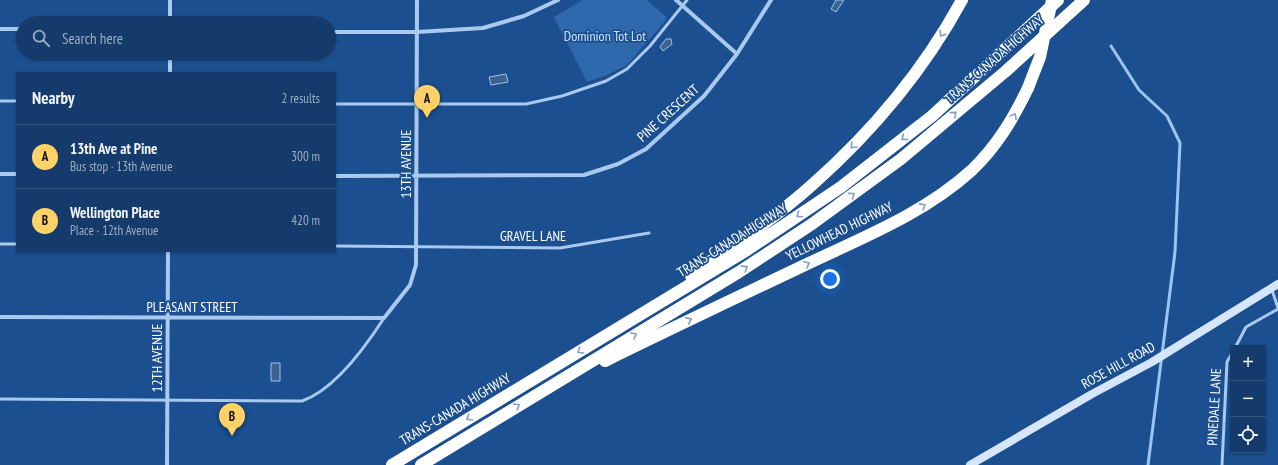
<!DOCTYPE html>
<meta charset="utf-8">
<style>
body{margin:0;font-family:"PT Sans Narrow",sans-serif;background:#214673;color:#f1f3f6}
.controls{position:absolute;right:12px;bottom:12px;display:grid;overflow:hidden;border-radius:0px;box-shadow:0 1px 3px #0004}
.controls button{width:36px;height:36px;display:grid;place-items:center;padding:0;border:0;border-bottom:1px solid #33557e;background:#143b6b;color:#f1f3f6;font:20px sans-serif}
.you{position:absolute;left:830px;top:279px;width:14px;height:14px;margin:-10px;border:3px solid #fff;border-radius:50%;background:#1a73e8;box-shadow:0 0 0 6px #1a73e833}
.badge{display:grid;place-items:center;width:26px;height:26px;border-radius:50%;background:#ffd166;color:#111;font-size:13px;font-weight:700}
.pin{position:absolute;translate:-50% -33px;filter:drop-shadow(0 1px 2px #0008)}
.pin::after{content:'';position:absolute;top:21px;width:14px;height:12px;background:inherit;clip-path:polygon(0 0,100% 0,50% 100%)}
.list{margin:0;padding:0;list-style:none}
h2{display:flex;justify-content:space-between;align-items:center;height:52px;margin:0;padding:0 16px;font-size:17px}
h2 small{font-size:13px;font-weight:400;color:#9dadc1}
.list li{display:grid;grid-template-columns:26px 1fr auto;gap:12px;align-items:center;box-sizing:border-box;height:64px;padding:0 16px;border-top:1px solid #33557e}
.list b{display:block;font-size:15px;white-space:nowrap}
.list p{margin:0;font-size:13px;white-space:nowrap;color:#9dadc1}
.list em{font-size:13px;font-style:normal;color:#9dadc1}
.icon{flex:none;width:22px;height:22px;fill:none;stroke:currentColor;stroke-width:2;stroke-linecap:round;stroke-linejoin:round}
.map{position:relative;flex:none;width:1278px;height:465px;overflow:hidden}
.search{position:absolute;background:#143b6b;box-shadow:0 1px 3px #0004;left:16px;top:16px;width:320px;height:44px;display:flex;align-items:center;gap:10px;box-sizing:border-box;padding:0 14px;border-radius:22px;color:#9dadc1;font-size:15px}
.panel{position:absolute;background:#143b6b;box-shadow:0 1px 3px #0004;left:16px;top:72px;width:320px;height:180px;border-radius:0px}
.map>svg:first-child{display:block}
.green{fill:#2e69ad}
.water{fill:#3c6290;stroke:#9cc4f0}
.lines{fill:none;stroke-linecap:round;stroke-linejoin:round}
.stream{stroke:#9cc4f0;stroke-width:3}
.lane{stroke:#a9c9ee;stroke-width:3}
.street{stroke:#a9c9ee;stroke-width:4}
.secondary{stroke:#d6e6fa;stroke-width:8}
.highway{stroke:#fff;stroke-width:12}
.highway-bridge{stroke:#fff;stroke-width:12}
.oneway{stroke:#829ec1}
.labels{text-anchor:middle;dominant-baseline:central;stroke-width:3.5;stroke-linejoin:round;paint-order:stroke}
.park-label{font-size:14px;fill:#cfe3fa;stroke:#1b4f8f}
.street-label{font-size:14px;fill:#fff;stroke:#1b4f8f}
</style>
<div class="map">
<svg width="1278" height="465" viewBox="0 0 1278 465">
<rect width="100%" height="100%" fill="#1b4f8f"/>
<path class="green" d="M 583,0 L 647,0 L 666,17 L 666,20 L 627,65 L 607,75 L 587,82 L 554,17 Z"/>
<path class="water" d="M 836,0 L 844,0 L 836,12 L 831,9 Z
M 666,39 L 671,39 L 672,44 L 663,51 L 660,47 Z
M 506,74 L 508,82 L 491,85 L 489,77 Z
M 271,363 L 280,363 L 280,381 L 271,381 Z"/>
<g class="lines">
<path class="stream" d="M 1111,46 L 1139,90 L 1167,116 L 1180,143 L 1175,252 L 1148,465"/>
<path class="lane" d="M 0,101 L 17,101
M 335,104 L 526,104 L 562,96 L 606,81 L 627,69 L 650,46 L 687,0
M 0,244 L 17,244
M 335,246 L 560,248 L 649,233
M 1272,290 L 1278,308
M 1235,348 L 1246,327 L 1278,309
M 0,399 L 302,401 C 334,390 366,346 384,318
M 1222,465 L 1227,362 L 1233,351"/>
<path class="street" d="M 170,0 L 170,23
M 676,0 L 737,54
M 0,29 L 23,29
M 329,32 L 417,32 L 483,28 L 524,16 L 558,0
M 170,73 L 170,53
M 0,174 L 17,174
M 335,176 L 584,175 L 618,164 L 646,149 L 704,96 L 737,54 L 771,0
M 0,317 L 384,318 L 410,285 L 416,265 L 417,0
M 167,465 L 168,251"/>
<path class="secondary" d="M 970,465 L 1092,394 L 1152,362 L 1278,284"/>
<path class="highway" d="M 691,276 C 732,247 775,218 812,185 C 872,132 924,70 962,0
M 605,361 C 672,328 740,296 807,264 C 864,237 925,213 972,170 C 997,146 1013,119 1028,88
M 392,465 L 747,250 L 841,187 L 932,116 L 1058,0
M 421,465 L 739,272 L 812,224 L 901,159 L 1006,71 L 1084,0"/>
<path class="highway-bridge" d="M 1028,88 L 1040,57 L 1052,0"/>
</g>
<defs><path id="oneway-chevron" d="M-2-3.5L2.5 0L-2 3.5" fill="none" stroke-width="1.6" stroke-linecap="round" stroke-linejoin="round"/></defs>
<g class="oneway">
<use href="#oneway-chevron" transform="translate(942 34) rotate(123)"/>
<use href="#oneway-chevron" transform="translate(954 114) rotate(-40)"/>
<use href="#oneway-chevron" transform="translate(1014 116) rotate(-62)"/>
<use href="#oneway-chevron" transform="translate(904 138) rotate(142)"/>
<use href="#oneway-chevron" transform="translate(853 146) rotate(133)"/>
<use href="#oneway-chevron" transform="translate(852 195) rotate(-36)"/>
<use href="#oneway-chevron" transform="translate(923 206) rotate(-29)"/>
<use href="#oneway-chevron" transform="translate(799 215) rotate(146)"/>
<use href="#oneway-chevron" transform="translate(807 264) rotate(-25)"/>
<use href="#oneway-chevron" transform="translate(745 268) rotate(-33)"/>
<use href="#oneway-chevron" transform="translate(689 320) rotate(-26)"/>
<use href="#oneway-chevron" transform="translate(634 335) rotate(-31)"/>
<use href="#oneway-chevron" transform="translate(580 351) rotate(149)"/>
<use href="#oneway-chevron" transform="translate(517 406) rotate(-31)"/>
<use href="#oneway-chevron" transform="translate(469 418) rotate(149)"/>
</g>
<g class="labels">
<g class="park-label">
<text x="605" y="36">Dominion Tot Lot</text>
</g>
<g class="street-label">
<text transform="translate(994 59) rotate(-41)">TRANS-CANADA HIGHWAY</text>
<text transform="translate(668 113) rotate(-42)">PINE CRESCENT</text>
<text transform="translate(406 164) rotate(-90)">13TH AVENUE</text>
<text transform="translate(839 231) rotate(-26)">YELLOWHEAD HIGHWAY</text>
<text x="533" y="236">GRAVEL LANE</text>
<text transform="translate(732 240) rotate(-32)">TRANS-CANADA HIGHWAY</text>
<text x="192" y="307">PLEASANT STREET</text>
<text transform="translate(157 358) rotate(-90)">12TH AVENUE</text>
<text transform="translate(1118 365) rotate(-29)">ROSE HILL ROAD</text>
<text transform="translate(1214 407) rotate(-87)">PINEDALE LANE</text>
<text transform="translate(455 409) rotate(-31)">TRANS-CANADA HIGHWAY</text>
</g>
</g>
</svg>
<div class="controls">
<button>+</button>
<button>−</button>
<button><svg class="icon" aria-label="locate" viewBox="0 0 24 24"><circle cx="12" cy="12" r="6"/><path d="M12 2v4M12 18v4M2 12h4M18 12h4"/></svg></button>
</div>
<div class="you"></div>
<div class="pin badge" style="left:427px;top:118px">A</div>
<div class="pin badge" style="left:232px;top:436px">B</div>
<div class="search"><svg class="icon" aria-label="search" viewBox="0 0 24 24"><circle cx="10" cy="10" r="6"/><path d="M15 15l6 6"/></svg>Search here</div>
<section class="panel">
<h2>Nearby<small>2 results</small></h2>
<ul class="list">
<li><span class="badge">A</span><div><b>13th Ave at Pine</b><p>Bus stop · 13th Avenue</p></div><em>300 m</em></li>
<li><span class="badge">B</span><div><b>Wellington Place</b><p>Place · 12th Avenue</p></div><em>420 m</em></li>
</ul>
</section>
</div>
